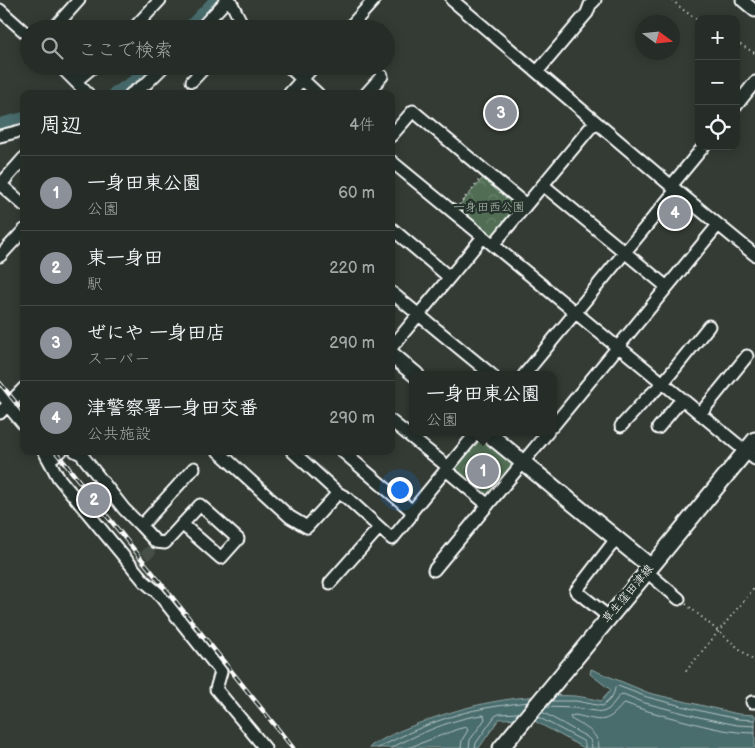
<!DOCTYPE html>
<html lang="ja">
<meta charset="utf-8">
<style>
body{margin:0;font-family:"Balsamiq Sans","Klee One",sans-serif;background:#2e342f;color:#f1f3f6}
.controls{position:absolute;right:15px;top:15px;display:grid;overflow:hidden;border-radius:10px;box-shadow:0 2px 12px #0003}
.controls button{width:45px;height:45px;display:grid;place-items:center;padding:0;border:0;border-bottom:1px solid #424844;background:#262c27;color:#f1f3f6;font:25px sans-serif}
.compass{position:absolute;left:635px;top:15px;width:45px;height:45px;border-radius:50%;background:#262c27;box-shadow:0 2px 12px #0003;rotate:105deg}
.you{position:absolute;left:399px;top:489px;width:18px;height:18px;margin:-12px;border:4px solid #fff;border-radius:50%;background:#1a73e8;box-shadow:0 0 0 8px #1a73e833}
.badge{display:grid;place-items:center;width:32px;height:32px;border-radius:50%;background:#8c9099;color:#fff;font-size:16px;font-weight:700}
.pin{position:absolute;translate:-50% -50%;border:2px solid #fff;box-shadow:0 1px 5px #0006}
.popup{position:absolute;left:409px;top:371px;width:148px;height:65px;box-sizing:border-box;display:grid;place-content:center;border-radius:10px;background:#262c27;filter:drop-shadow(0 1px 4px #0005);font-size:16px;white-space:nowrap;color:#a4a7a7}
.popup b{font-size:19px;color:#f1f3f6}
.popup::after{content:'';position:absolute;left:50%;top:100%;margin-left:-10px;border:10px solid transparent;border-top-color:#262c27}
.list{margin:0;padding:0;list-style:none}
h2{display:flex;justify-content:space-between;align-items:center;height:65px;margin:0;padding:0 20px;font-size:21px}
h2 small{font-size:16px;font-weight:400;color:#a4a7a7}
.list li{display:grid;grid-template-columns:32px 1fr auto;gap:15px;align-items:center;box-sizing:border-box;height:75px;padding:0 20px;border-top:1px solid #424844}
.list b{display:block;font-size:19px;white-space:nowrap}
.list p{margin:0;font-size:16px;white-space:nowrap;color:#a4a7a7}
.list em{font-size:16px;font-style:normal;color:#a4a7a7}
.icon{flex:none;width:28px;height:28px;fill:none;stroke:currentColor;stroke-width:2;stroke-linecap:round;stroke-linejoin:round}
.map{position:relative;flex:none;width:755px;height:748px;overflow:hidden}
.search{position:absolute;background:#262c27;box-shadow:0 2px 12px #0003;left:20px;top:20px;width:375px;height:55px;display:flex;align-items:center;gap:12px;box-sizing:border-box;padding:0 18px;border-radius:28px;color:#a4a7a7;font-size:19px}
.panel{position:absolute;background:#262c27;box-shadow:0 2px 12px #0003;left:20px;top:90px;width:375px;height:365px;border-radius:10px}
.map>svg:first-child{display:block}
.park{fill:url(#park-crowns);stroke:#a8b6aa}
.water{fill:#486c6d;stroke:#91a7a7}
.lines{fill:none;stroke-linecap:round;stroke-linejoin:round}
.shore{stroke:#b6c4c5;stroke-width:1}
.river{stroke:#486c6d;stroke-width:16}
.street-tunnel{stroke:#474f48;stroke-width:11;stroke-dasharray:11 5.5;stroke-linecap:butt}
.street-casing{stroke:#fff;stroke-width:15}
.secondary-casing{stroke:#fff;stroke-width:19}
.path{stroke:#fff;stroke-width:2;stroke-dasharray:1 4;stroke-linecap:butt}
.street{stroke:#26332d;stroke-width:11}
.secondary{stroke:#26332d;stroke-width:15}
.rail-casing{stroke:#fff;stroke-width:4.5}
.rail{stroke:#26332d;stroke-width:2.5;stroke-dasharray:8;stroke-linecap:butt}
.labels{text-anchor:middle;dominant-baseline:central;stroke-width:5;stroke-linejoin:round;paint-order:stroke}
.park-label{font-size:12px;fill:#b1beb2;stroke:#26332d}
.street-label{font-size:12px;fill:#fff;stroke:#26332d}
</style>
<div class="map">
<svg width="755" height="748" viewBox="0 0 755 748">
<defs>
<pattern id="park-crowns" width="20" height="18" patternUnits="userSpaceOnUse" patternTransform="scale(1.25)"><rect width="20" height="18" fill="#516e55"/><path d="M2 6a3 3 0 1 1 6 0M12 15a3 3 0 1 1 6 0" fill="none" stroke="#6b846e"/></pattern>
</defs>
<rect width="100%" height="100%" fill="#333b34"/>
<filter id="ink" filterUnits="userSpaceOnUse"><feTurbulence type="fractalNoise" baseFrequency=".02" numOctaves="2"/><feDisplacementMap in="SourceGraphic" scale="10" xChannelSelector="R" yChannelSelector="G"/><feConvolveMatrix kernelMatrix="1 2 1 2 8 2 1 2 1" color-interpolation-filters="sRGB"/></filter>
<g filter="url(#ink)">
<path class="park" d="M 484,177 L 520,207 L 494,238 L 490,238 L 457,211 L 458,207 Z
M 481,438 L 514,465 L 486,499 L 453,473 L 453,468 L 477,439 Z"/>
<path class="water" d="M 591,669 L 649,693 L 738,714 L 755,715 L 755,748 L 584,748 L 529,718 L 499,719 L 479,748 L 369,748 L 372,745 C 384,739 395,732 407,728 C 460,706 517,693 575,696 C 584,697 593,699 601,701 L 611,690 L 590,674 Z"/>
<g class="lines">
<path class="shore" d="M 551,701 L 576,701 L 602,706 C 609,702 615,694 615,687 L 618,686 L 647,697 L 701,711 L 738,719 L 755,720
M 546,707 L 575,708 L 603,712 L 609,709 L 620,695 L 623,694 L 645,703 L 699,717 L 737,725 L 755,726
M 542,712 L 587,737 L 591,741 L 592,748
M 538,717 L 583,741 L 585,744 L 585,748
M 378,748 C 403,735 429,723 456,715 C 479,708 504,705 528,702
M 391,748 C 416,735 456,717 484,715 L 485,719 L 470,740 L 469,748
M 408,748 L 458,729 L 466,727 L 468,730 L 462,740 L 461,748
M 475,748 L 476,743 L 495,716 L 499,714 L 518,713
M 599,748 C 598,731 584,727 571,719 L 570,717 L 571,716 L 575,715 C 600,720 605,726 623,704 L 625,703 C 645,711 665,716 685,721 C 708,727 731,733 755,733"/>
<path class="river" d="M 190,29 L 218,0
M 116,94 C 131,87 143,78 154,66
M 0,126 L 24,120"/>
<path class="street-tunnel" d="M 132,567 L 154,548"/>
<defs>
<path id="street" d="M 230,0 L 243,26 L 247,29
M 452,0 L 676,190 L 755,255
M 742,0 L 755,11
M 0,10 L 29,36
M 53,29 L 79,0
M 133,29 L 160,0
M 200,29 L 227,0
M 348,29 L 374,0
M 60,66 L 88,94
M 288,66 L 318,94
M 537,72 L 587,13 L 590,5 L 595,0
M 76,81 L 94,66
M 192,81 L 206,66
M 131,94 L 147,83 L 164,66
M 289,94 L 314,66
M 366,94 L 382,76
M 736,106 L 755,82
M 0,136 L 24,130
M 391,136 L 413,111 L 526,205
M 391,161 L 576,313
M 0,184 L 24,205
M 1,184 L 24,158
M 543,185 L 667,287
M 671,186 L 704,146
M 391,228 L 449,277
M 493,245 L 595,122
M 0,256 L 24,230
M 391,292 L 492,375
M 576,313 L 617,347
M 618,346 L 755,459
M 391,348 L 483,237
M 524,375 L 676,190
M 0,393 L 9,403
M 7,405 L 24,425
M 0,413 L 24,388
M 700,414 L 747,356
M 391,421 L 448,467
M 553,426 L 718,225
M 621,426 L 646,399 L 663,383 L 709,326
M 658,428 L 682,399
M 44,451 L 58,477 L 144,581 L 158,593 L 221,672 L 216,689 L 265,748
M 75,451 L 81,454 L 124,509 L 141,526 L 194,468
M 218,451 L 290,517 L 307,527 L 338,493
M 292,451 L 338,493 L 347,498 L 392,539 L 410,517 L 412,511 L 477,432
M 342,451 L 412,511
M 49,460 L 61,451
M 446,470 L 488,505
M 141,526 L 156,542 L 165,543 L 200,505 L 238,539 L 221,558 L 182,524
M 434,570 L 548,432
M 647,572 L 679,599
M 330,583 L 379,528
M 609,617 L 576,591 L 616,539
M 752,702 L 755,702"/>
<path id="secondary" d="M 391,354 L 416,375
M 486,432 L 651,567
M 501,748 L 651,567 L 755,440"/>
</defs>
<use href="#street" class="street-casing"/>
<use href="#secondary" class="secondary-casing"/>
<path class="path" d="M 672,0 L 682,9 L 699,21
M 736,42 L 755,53
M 459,205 L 480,179
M 686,604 L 755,662
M 686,671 L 755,587"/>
<use href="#street" class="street"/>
<use href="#secondary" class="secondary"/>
<defs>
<path id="rail" d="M 0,383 L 24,413
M 55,451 L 293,748"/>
</defs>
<use href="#rail" class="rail-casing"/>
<use href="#rail" class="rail"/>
</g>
</g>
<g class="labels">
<g class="park-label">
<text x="489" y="207">一身田西公園</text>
</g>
<g class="street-label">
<text transform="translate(628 594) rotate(-50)">草生窪田津線</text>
</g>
</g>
</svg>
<div class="controls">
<button>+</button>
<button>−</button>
<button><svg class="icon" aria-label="locate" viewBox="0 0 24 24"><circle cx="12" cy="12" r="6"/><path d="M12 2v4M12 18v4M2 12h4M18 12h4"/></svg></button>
</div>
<svg class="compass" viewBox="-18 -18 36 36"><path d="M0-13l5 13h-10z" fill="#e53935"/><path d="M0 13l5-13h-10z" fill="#a4a7a7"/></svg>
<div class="you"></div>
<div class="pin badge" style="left:483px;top:471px">1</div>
<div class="popup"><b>一身田東公園</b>公園</div>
<div class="pin badge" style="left:94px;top:500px">2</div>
<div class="pin badge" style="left:501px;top:113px">3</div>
<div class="pin badge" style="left:675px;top:213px">4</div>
<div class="search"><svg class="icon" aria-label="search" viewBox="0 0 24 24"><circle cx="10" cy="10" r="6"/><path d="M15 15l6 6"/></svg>ここで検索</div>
<section class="panel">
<h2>周辺<small>4件</small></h2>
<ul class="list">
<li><span class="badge">1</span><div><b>一身田東公園</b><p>公園</p></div><em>60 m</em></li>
<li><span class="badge">2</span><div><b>東一身田</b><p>駅</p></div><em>220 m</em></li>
<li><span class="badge">3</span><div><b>ぜにや 一身田店</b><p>スーパー</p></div><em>290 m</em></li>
<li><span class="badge">4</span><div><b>津警察署一身田交番</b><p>公共施設</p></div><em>290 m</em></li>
</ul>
</section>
</div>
